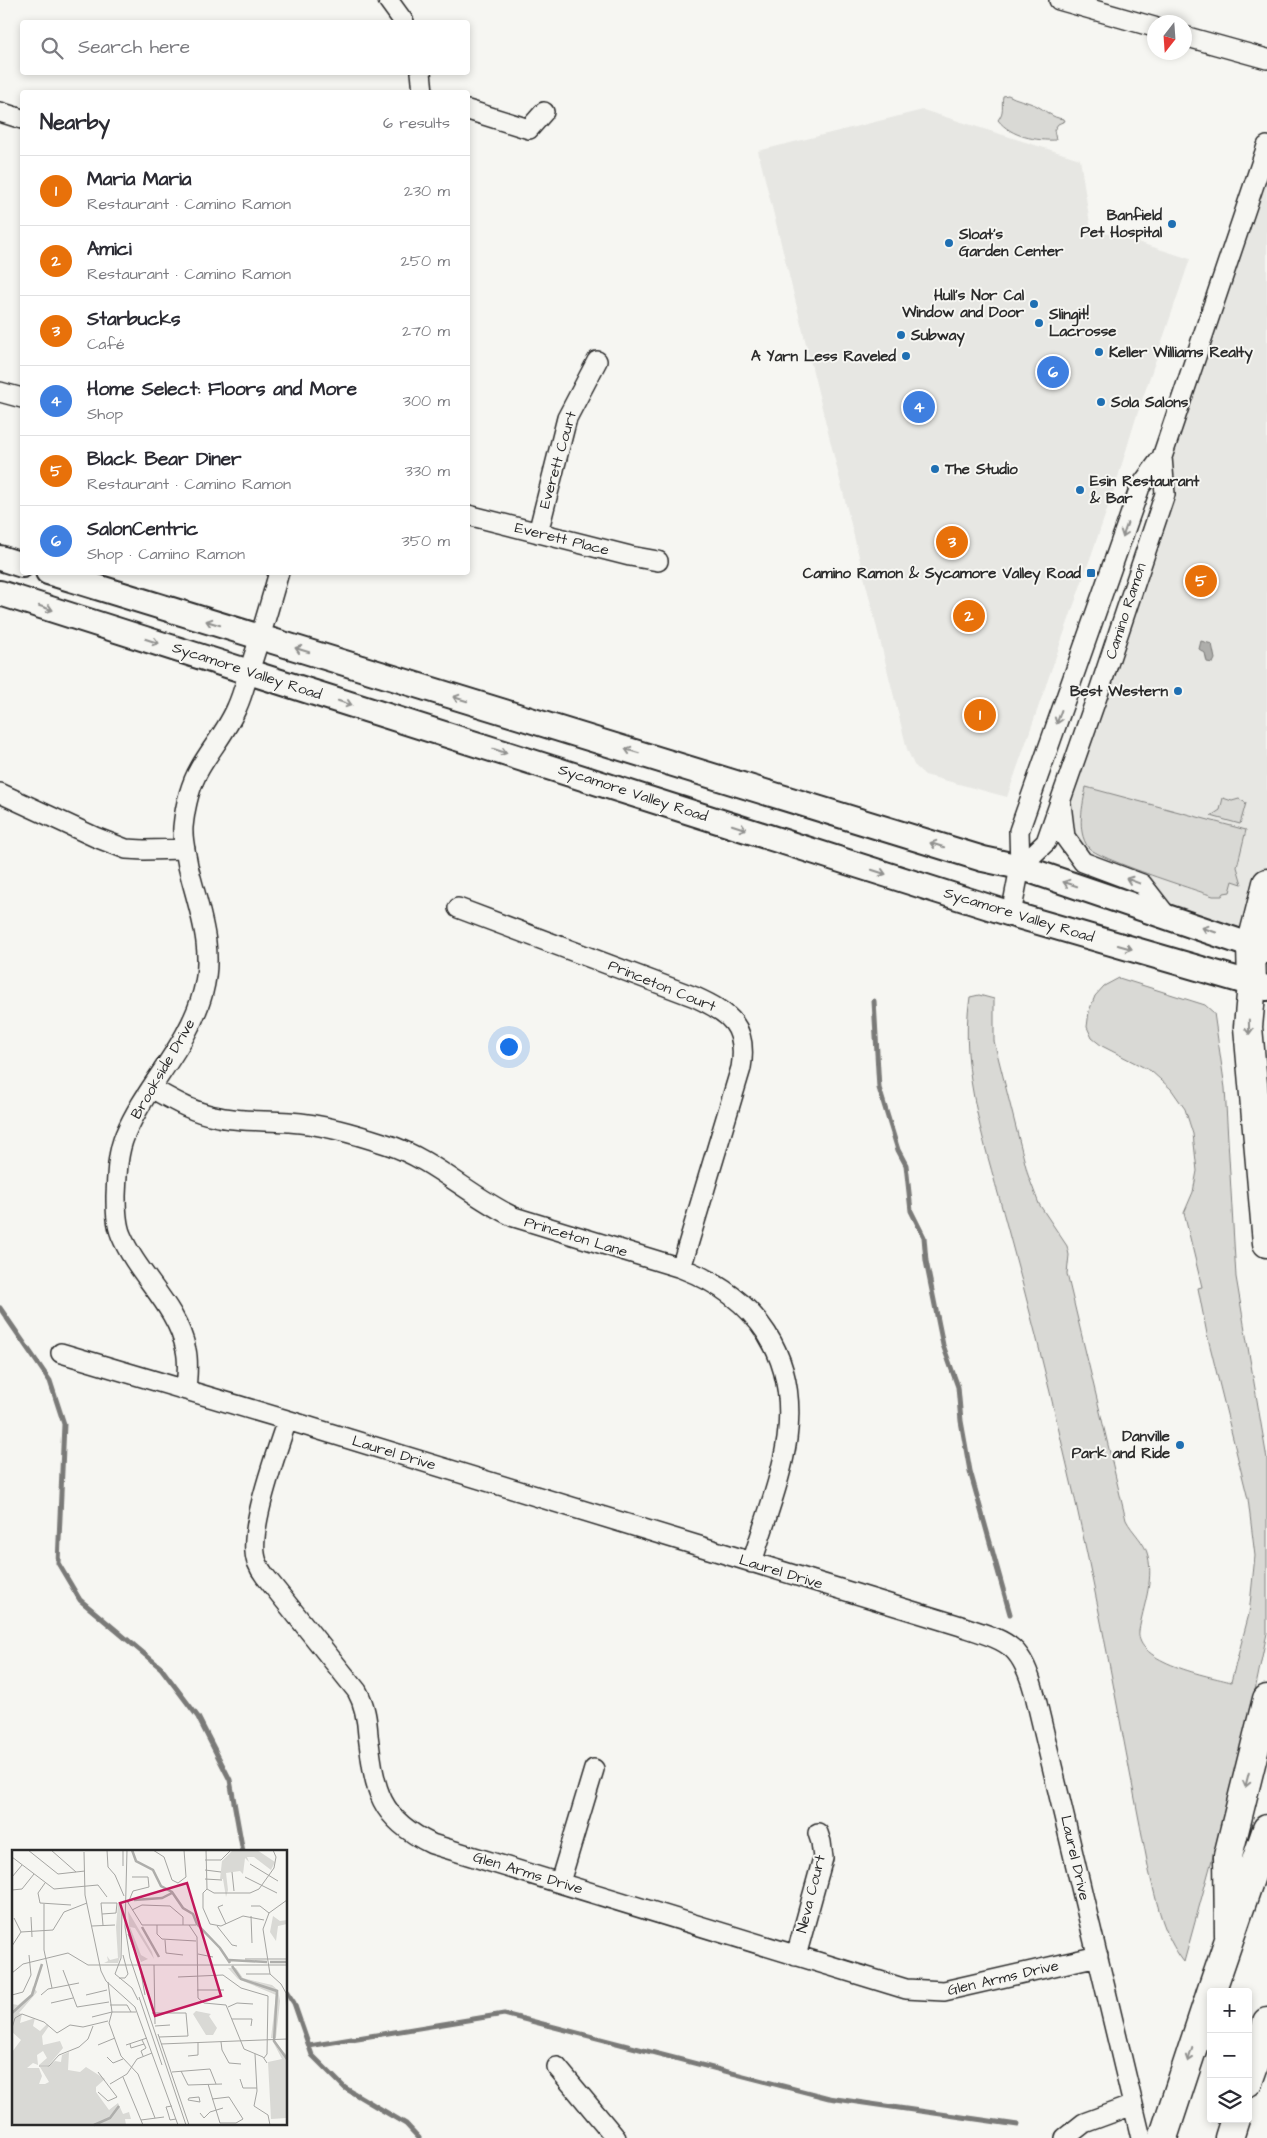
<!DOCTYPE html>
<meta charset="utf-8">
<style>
body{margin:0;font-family:"Architects Daughter",sans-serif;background:#f2f2f3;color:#2b2b33}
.controls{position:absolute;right:15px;bottom:15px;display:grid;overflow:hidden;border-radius:5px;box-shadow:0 2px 8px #0003}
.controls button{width:45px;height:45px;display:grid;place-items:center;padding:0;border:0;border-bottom:1px solid #e1e1e2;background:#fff;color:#2b2b33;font:25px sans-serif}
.compass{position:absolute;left:1147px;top:15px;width:45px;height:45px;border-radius:50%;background:#fff;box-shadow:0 2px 8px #0003;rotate:197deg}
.you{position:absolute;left:508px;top:1046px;width:18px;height:18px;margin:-12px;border:4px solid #fff;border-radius:50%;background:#1a73e8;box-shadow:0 0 0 8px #1a73e833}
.badge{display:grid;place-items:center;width:32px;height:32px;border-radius:50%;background:#0f766e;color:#fff;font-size:16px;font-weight:700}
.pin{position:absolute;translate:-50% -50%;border:2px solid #fff;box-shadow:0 1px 5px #0006}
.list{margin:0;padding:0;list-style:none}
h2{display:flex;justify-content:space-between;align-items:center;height:65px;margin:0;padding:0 20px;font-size:21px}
h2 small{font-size:16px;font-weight:400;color:#7c7c81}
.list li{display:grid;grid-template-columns:32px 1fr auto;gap:15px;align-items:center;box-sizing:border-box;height:70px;padding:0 20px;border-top:1px solid #e1e1e2}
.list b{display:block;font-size:19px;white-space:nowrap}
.list p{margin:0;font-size:16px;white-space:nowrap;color:#7c7c81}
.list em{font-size:16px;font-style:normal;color:#7c7c81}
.icon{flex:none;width:28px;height:28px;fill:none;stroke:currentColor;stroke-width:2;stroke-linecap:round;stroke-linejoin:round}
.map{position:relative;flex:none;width:1267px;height:2138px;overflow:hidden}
.search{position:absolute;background:#fff;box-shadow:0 2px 8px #0003;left:20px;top:20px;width:450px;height:55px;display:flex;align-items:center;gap:12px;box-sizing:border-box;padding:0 18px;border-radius:5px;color:#7c7c81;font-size:19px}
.panel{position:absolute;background:#fff;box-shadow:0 2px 8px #0003;left:20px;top:90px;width:450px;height:485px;border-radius:5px}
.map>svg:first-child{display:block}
.built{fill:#e7e7e3}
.green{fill:#d9d9d5;stroke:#828280}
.water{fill:#aeaeab;stroke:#7a7a78}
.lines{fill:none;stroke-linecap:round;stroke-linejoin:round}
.stream{stroke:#7a7a78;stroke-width:5}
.minor-casing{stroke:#2b2b2b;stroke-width:22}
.major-casing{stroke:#2b2b2b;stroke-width:28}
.highway-casing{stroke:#2b2b2b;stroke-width:31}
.minor{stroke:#f6f6f2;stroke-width:19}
.major{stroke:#f6f6f2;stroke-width:24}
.highway{stroke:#f6f6f2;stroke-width:28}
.oneway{stroke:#90908e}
.poi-dot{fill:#1f6fb2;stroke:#f6f6f2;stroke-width:2}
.labels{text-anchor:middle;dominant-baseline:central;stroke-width:4;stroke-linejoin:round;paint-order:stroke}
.poi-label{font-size:15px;font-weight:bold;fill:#2b2b2b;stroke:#f6f6f2;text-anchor:start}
.street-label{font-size:15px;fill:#2b2b2b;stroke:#f6f6f2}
.inset-river{fill:none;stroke:#aeaeab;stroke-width:2.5}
.inset-road{fill:none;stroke:#a5a5a2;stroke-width:1}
.view{fill:#c2185b;fill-opacity:0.15;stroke:#c2185b;stroke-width:2.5}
.inset-edge{fill:none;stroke:#2b2b2b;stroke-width:2.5}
</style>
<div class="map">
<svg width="1267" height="2138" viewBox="0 0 1267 2138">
<rect width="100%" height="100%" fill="#f6f6f2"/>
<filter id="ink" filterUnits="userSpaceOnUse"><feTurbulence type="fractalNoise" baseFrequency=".02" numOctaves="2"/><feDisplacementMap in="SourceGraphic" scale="10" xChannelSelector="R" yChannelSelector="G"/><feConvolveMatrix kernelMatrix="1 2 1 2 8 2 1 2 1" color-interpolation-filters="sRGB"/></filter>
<g filter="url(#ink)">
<path class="built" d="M 923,110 L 1080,159 L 1091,230 L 1125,238 L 1190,259 L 1135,421 L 1115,487 L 1007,797 L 925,775 L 914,765 L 907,749 L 758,151 Z
M 1267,146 L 1267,883 L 1251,946 L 1166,915 L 1142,884 L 1083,862 L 1060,801 L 1165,494 L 1162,457 Z"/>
<path class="green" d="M 1008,95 C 1017,100 1026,101 1035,105 C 1046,110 1051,118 1064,119 L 1065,121 L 1058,124 L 1054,130 L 1056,140 C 1037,141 1011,137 998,120 C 1005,111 1001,106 1003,96 Z
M 1086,787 L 1246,830 L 1237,867 L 1242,884 L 1233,881 L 1230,892 L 1224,893 L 1222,896 L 1213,896 C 1193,889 1097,859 1088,847 C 1076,830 1083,805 1086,787 Z
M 1223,798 L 1232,801 L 1239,799 L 1246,803 L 1240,824 L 1211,816 L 1220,810 Z
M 1119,978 L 1205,1005 L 1214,1013 L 1225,1088 L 1236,1277 L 1267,1459 L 1267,1633 L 1244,1743 L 1184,1962 C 1163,1935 1157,1903 1149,1871 C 1121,1730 1097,1587 1063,1448 C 1046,1373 1027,1299 1007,1226 C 988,1154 958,1071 970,997 L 979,995 L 994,999 L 994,1041 L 1028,1175 L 1039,1204 L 1067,1246 L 1069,1255 L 1067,1274 L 1126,1520 C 1132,1532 1145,1542 1148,1556 C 1154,1582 1143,1606 1139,1631 C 1135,1663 1209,1676 1231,1682 L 1249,1614 L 1255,1556 L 1248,1499 L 1207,1334 L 1198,1288 L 1202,1287 L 1184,1213 L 1193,1192 L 1197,1171 L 1193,1134 L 1185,1109 L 1171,1089 L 1151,1071 L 1102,1046 L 1092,1038 L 1087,1027 L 1089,1011 L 1095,996 L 1104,986 Z"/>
<path class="water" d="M 1201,641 L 1212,644 L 1215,659 L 1213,663 L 1207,662 L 1205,653 L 1199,649 Z"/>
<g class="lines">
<path class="stream" d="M 874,1001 L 879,1088 L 898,1150 L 906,1165 L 911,1211 L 924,1237 L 926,1261 L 943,1345 L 958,1387 L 961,1421 L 970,1471 L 1010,1614
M 0,1308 L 50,1381 L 64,1424 L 58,1563 L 80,1600 L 161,1668 L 198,1717 L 230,1780 L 243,1852
M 286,1991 L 294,2003 L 312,2055 L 345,2088 L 406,2124 L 419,2138
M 309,2046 L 504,2014 L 829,2098 L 1018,2125"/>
<defs>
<path id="minor" d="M 388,0 L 404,22
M 1059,0 L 1154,27
M 1184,36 L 1267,59
M 421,72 L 423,92
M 468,110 L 529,129 L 544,112
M 0,112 L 22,119
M 0,392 L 22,398
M 468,515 L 630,556 L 658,561
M 538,533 L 567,418 L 597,361
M 0,793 L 95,837 L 126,849 L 144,850 L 185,849
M 1061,804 L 1065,837 L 1083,862 L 1142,884 L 1166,915
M 1020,867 L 1046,842 L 1100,688 L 1165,494 L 1162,457
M 458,908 L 695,997 C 730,1013 748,1026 741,1068 L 681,1268
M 1011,914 L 1020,867 L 1019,831 L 1140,487 L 1162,457 L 1267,146
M 151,1088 C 171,1099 192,1112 214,1116 C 239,1122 264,1120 289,1122 C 322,1124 355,1134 386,1144 C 434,1159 469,1196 514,1217 L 681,1268 C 757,1297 798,1356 787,1439 C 781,1481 764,1522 752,1563
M 61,1353 L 287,1420 L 961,1626 C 1009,1642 1021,1643 1035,1695 L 1141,2138
M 186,1390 C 187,1376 189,1363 186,1350 C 177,1305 138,1276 121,1235 C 116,1223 116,1208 116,1196 C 117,1176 117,1154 125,1135 C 146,1085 189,1045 203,992 C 215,947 198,908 188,866 C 186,853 182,840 183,827 C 185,807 190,785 200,768 C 212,747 228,729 237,707 C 243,694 246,680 251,665 C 261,635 270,604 279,572
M 287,1420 C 277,1452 246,1533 257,1562 C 259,1567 262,1572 265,1576 L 357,1691 C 365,1705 367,1719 368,1735 C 375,1790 378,1818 432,1844 L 906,1989 L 944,1991 L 1098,1956
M 560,1882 L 594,1769
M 796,1956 L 823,1858 L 821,1842 L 818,1833
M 557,2067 L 616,2138
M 1065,2138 L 1084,2123 L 1133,2105"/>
<path id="major" d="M 0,558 L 22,565
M 48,572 L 983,859 L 1020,867 L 1267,951
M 0,593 L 1011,914 L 1267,988"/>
<path id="highway" d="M 1267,883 L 1251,946 L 1252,984 L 1248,1027 L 1267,1243
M 1229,1935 L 1228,1856 L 1267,1699
M 1211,1992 L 1267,1829
M 1248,2082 L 1264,2037 L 1267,2022
M 1163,2138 L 1211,1992
M 1229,2138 L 1235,2119"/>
</defs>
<use href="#minor" class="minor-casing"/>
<use href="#major" class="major-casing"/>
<use href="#highway" class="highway-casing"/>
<use href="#minor" class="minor"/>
<use href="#major" class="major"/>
<use href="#highway" class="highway"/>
</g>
<defs><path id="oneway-shaft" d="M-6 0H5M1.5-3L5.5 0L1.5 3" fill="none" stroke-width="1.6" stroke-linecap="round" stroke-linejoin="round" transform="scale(1.25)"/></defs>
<g class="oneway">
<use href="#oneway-shaft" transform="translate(1125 530) rotate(109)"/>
<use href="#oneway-shaft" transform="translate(46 608) rotate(18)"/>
<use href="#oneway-shaft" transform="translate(213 623) rotate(-163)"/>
<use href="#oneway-shaft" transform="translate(152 641) rotate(18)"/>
<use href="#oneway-shaft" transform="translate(302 650) rotate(-163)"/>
<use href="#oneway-shaft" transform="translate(460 699) rotate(-163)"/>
<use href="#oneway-shaft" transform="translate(345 703) rotate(18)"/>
<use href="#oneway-shaft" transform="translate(1059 717) rotate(109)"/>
<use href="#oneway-shaft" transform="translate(500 751) rotate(18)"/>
<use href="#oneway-shaft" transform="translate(632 751) rotate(-163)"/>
<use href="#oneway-shaft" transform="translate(739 827) rotate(18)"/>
<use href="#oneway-shaft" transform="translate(937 845) rotate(-163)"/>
<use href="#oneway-shaft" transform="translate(879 872) rotate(18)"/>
<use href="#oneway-shaft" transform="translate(1133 881) rotate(-159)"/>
<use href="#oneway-shaft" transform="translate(1070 884) rotate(-162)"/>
<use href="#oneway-shaft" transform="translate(1209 930) rotate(-161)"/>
<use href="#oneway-shaft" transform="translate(1125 947) rotate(16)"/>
<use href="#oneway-shaft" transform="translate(1249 1027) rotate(89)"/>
<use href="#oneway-shaft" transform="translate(1247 1780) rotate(104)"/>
<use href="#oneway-shaft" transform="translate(1190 2055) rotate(108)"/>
</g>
</g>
<g class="poi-dot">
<circle cx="1172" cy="224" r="5"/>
<circle cx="949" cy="243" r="5"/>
<circle cx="1034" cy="304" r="5"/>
<circle cx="1039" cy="323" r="5"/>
<circle cx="901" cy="335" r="5"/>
<circle cx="1099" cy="352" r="5"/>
<circle cx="906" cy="356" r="5"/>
<circle cx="1101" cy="402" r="5"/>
<circle cx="935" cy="469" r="5"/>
<circle cx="1080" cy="490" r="5"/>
<rect x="1086" y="568" width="10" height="10" rx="2.5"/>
<circle cx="1178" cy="691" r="5"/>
<circle cx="1180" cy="1445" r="5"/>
</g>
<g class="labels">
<g class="poi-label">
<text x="1162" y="215" text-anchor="end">Banfield<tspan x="1162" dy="17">Pet Hospital</tspan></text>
<text x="959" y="234">Sloat's<tspan x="959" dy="17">Garden Center</tspan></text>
<text x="1024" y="295" text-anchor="end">Hull's Nor Cal<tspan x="1024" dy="17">Window and Door</tspan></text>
<text x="1049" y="314">Slingit!<tspan x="1049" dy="17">Lacrosse</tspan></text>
<text x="911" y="335">Subway</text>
<text x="1109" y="352">Keller Williams Realty</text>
<text x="896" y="356" text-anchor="end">A Yarn Less Raveled</text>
<text x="1111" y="402">Sola Salons</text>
<text x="945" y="469">The Studio</text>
<text x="1090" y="481">Esin Restaurant<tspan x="1090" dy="17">&amp; Bar</tspan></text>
<text x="1081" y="573" text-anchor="end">Camino Ramon &amp; Sycamore Valley Road</text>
<text x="1168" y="691" text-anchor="end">Best Western</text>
<text x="1170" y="1436" text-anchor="end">Danville<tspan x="1170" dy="17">Park and Ride</tspan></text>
</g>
<g class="street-label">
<text transform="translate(558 460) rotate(-74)">Everett Court</text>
<text transform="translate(562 539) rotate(14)">Everett Place</text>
<text transform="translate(1126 611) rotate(-72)">Camino Ramon</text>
<text transform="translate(247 671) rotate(18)">Sycamore Valley Road</text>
<text transform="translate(633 793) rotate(18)">Sycamore Valley Road</text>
<text transform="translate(1019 915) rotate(17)">Sycamore Valley Road</text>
<text transform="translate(662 986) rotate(22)">Princeton Court</text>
<text transform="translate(163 1069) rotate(-60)">Brookside Drive</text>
<text transform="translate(576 1237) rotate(17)">Princeton Lane</text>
<text transform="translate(394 1453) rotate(17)">Laurel Drive</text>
<text transform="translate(781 1572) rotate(17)">Laurel Drive</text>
<text transform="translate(1075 1858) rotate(77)">Laurel Drive</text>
<text transform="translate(528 1873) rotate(17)">Glen Arms Drive</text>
<text transform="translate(811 1894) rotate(-76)">Neva Court</text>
<text transform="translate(1003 1978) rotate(-13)">Glen Arms Drive</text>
</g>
</g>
<g transform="translate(12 1850)">
<rect width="275" height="275" fill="#f6f6f2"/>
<path d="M 245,0 L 263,12 L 259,20 L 242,7 L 235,7 L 237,12 L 233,8 L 231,24 L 228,21 L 214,23 L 216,40 L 214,47 L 211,29 L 208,29 L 210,11 L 220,1 ZM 109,52 L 108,107 L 106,113 L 92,113 L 96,111 L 95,106 L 98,110 L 106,108 L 104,77 L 106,53 ZM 116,61 L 140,102 L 142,109 L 123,78 L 118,77 L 129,105 L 136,109 L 129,112 L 118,86 ZM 261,66 L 268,71 L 275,70 L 275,74 L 266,76 L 264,91 L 258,82 ZM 216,118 L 224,118 L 231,128 L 260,135 L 266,140 L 268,151 L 264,188 L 259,188 L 264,145 L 226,129 ZM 21,136 L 25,142 L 7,163 L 10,164 L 8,173 L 23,168 L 21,176 L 28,181 L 35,174 L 37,176 L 30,186 L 31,195 L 48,191 L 51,198 L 37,215 L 27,215 L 35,208 L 31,201 L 25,205 L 26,215 L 21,213 L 15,218 L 27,218 L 30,226 L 27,234 L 33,234 L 37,232 L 28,217 L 35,217 L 43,211 L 49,212 L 50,205 L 57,202 L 56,220 L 68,222 L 74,217 L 93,229 L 84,237 L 84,242 L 97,260 L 106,253 L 111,264 L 117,262 L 119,269 L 113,269 L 114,275 L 0,275 L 0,202 L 9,190 L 0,182 L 0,154 L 6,155 L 19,144 ZM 184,161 L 199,164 L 197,166 L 205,178 L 201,185 L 194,185 L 181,164 ZM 260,190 L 275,205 L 275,268 L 259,269 L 256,212 L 270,209 Z" fill="#d9d9d5"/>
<path class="inset-river" d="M 120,0 L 124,11 L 141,20 L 149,36 L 160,42 L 171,58 L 181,64 L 185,74 L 208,98 L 218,113M 122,50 L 150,48 L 160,43M 130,77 L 147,107M 217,110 L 255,112M 258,112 L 275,112M 220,116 L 229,129 L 265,141 L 262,191 L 275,209M 0,163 L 20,145 L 30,114M 82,275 L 98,268 L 107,256"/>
<path class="inset-road" d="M 16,0 L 46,24 L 73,21M 39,0 L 64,22M 95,0 L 96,17 L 103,25 L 112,46M 115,0 L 113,77 L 118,108 L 174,275M 141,0 L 152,7 L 160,30 L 166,33 L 174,27 L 172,0M 194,0 L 195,39 L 202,43 L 238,43 L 247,39 L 262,18 L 264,7 L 261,0M 72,2 L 73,45 L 89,121 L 94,131 L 123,157 L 166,275M 0,7 L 42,39 L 86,35 L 95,47M 193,10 L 209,10 L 219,0M 238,14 L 266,31M 111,16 L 111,0M 193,20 L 209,22M 220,22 L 222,41M 0,27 L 10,15M 233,27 L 265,43M 193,29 L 210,30M 33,33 L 26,43 L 28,53 L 59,55M 195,39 L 191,43 L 191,58 L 198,74 L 209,76 L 231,66 L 252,70M 0,40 L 10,39 L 22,24M 275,50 L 257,63 L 251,79 L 258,124 L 269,134 L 274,143 L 275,169M 115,51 L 130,75 L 184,75M 116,53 L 121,41 L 137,37 L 136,27 L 120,27M 32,54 L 32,100 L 40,138M 211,55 L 206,57 L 214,74M 239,56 L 248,56 L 257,63M 110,59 L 109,108 L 103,124 L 120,138 L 126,150M 120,60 L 130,55 L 158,56 L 171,67 L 171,75M 90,64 L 104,63 L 105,53 L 89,53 L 91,75M 239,66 L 240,93M 19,67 L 20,87M 2,68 L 9,82M 145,75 L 145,84 L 150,89 L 184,91M 177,75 L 185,87 L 186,148 L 192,153 L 214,155 L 232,199 L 251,207 L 255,213M 80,76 L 103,75M 205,76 L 220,95 L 225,96M 116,84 L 127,112 L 133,145M 153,90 L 154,103 L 171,105M 0,96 L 9,82 L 41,80 L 52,62 L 75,53M 186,104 L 201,107M 233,109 L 275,109M 88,115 L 275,115M 142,115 L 143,174M 51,120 L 65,157M 0,123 L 11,114 L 56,103 L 76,115 L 88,115M 234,124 L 258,124M 166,127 L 211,125 L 229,138 L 256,146 L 255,204 L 252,208M 107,128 L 113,128 L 116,124 L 111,105M 96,132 L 100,162 L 124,162M 185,140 L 212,140M 0,145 L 11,142 L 19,125 L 17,105M 29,145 L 36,139 L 67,133M 74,145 L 95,140M 127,147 L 150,215M 39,153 L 61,148M 98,155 L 115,155 L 119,162M 65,157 L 97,152M 216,157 L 225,153 L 241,154M 100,162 L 97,173 L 109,206 L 126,224 L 143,268M 140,163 L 174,163 L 176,186 L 147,187M 80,167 L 100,162M 220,169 L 240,169 L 239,176M 143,176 L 158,175M 0,178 L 3,168 L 10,164 L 32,172 L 45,183 L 58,175 L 71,177 L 96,171M 146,184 L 177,275M 130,190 L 134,198 L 129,201 L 131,206M 209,192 L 210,200 L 217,213 L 229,214M 118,194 L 119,198 L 132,194M 149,194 L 275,189M 86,195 L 103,188M 114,195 L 135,188M 243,204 L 245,241 L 242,256 L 256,265 L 258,275M 176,206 L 186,205 L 186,192M 95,207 L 101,213 L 111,209M 27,216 L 37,216 L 47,205 L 67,197 L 76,189 L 81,176M 169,221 L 176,235 L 210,234M 86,222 L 105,247 L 96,251 L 86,242M 160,222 L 198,219 L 204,234M 111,227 L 131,275M 228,229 L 231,238 L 245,238M 98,234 L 115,224 L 125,209 L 140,203M 196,234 L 208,273M 187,247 L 188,252 L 176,250 L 177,248 ZM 200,249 L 217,247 L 231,269 L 224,273 L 208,273M 160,256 L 154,257 L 156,263 L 158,270 L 164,269M 188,263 L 192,268 L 198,262 L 211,258M 129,270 L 152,267"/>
<path class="view" d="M 175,33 L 209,146 L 143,166 L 108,53 Z"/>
<rect width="275" height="275" class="inset-edge"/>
</g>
</svg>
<div class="controls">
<button>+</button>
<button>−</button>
<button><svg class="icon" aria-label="layers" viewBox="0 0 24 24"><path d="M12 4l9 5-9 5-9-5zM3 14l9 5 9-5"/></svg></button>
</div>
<svg class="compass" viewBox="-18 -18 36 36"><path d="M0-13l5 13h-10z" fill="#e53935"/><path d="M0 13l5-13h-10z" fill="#7c7c81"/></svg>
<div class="you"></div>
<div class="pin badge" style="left:980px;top:715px;background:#e8710a">1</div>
<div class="pin badge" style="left:969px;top:616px;background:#e8710a">2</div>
<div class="pin badge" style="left:952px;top:542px;background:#e8710a">3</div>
<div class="pin badge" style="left:919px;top:407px;background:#3f7fe0">4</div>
<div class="pin badge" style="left:1201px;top:581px;background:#e8710a">5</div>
<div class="pin badge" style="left:1053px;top:372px;background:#3f7fe0">6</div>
<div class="search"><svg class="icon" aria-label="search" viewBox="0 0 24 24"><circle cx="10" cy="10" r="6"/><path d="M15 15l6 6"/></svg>Search here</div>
<section class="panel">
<h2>Nearby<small>6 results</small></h2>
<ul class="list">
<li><span class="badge" style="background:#e8710a">1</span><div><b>Maria Maria</b><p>Restaurant · Camino Ramon</p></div><em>230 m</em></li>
<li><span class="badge" style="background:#e8710a">2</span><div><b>Amici</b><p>Restaurant · Camino Ramon</p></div><em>250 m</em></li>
<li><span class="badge" style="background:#e8710a">3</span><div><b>Starbucks</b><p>Café</p></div><em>270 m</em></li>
<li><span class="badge" style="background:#3f7fe0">4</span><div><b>Home Select: Floors and More</b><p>Shop</p></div><em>300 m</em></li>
<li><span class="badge" style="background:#e8710a">5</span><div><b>Black Bear Diner</b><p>Restaurant · Camino Ramon</p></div><em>330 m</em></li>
<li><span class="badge" style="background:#3f7fe0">6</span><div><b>SalonCentric</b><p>Shop · Camino Ramon</p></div><em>350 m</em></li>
</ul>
</section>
</div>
